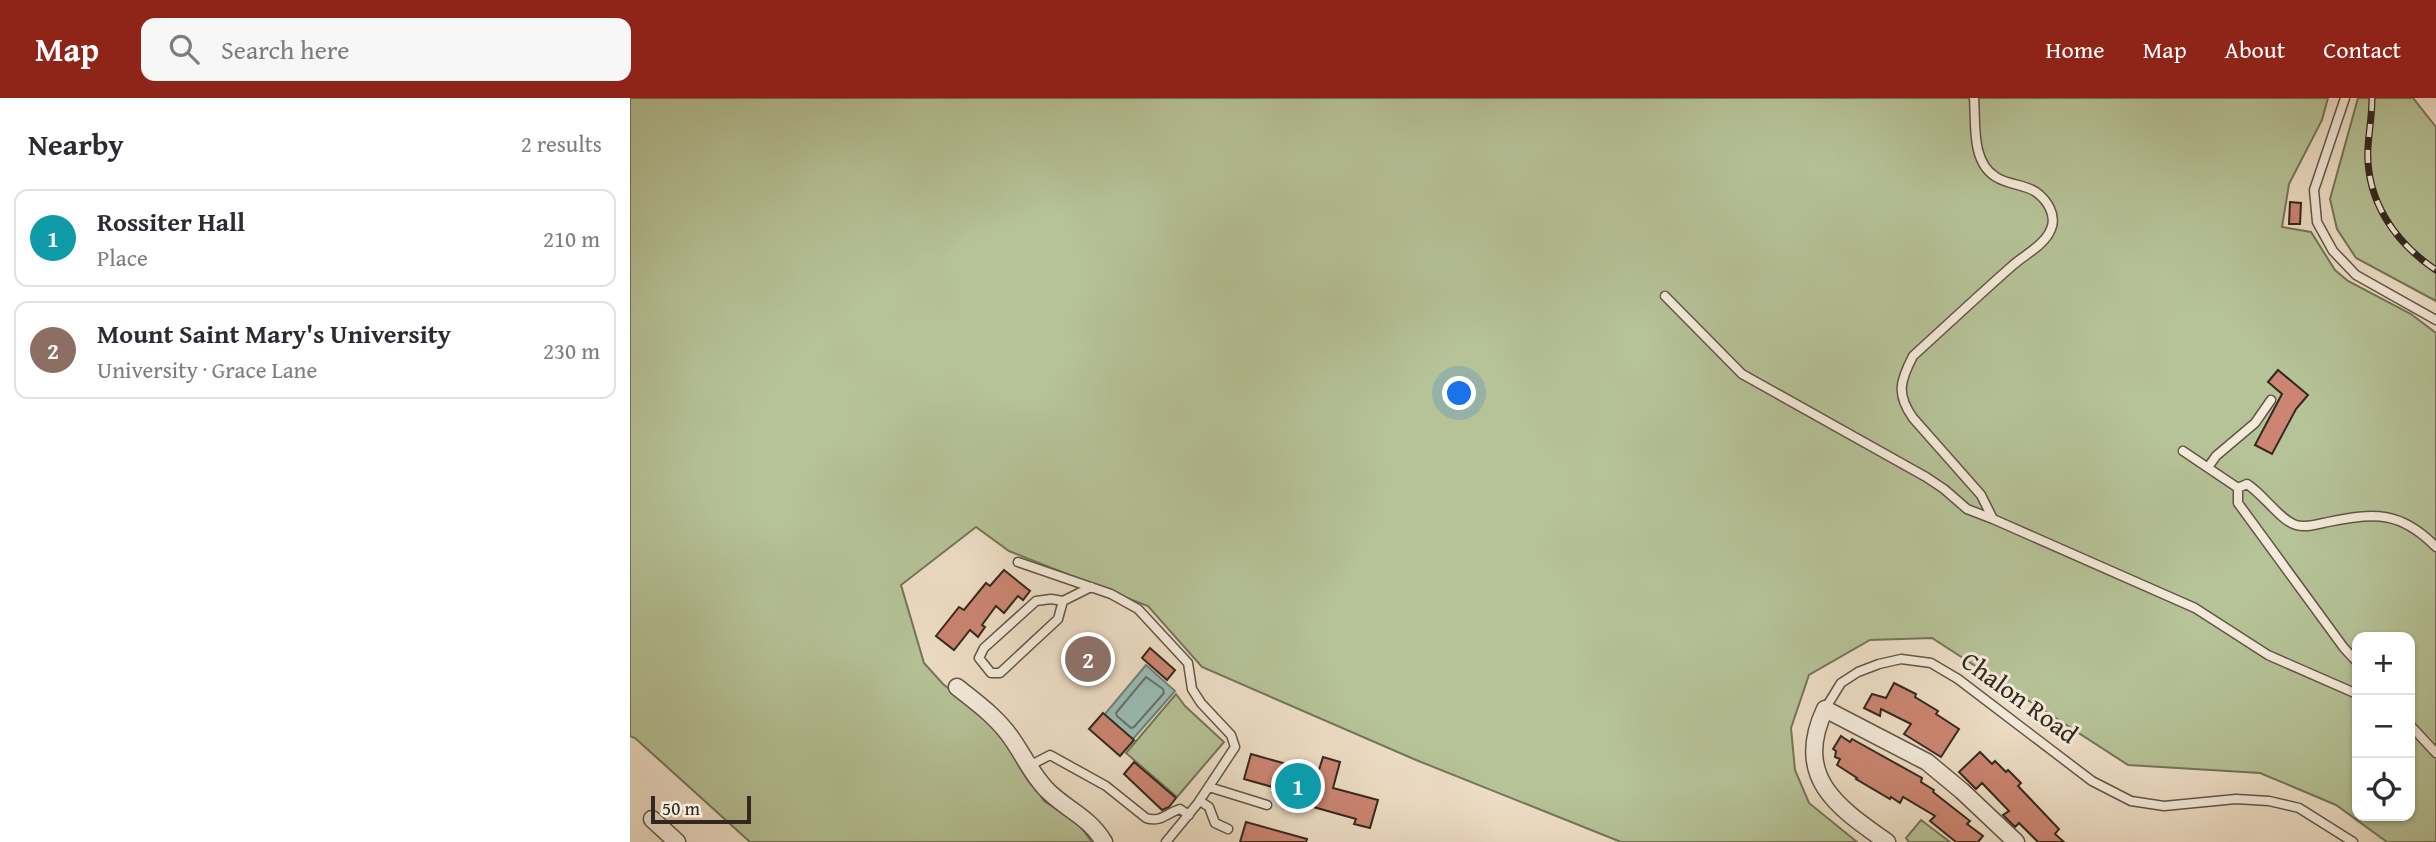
<!DOCTYPE html>
<meta charset="utf-8">
<style>
body{margin:0;font-family:"Gentium Book Plus",serif;background:#f7f7f7;color:#2b2b33}
.controls{position:absolute;right:21px;bottom:21px;display:grid;overflow:hidden;border-radius:14px;box-shadow:0 2px 5px #0004}
.controls button{width:63px;height:63px;display:grid;place-items:center;padding:0;border:0;border-bottom:2px solid #e1e1e2;background:#fff;color:#2b2b33;font:35px sans-serif}
.scale{position:absolute;left:21px;bottom:18px;width:100px;box-sizing:border-box;padding-left:7px;border:4px solid #33281e;border-top:0;font-size:19px;line-height:24px;white-space:nowrap;color:#33281e;-webkit-text-stroke:5px #f4eada;paint-order:stroke}
.you{position:absolute;left:830px;top:296px;width:24px;height:24px;margin:-18px;border:5px solid #fff;border-radius:50%;background:#1a73e8;box-shadow:0 0 0 10px #1a73e833}
.badge{display:grid;place-items:center;width:46px;height:46px;border-radius:50%;background:#8f2418;color:#fff;font-size:23px;font-weight:700}
.pin{position:absolute;translate:-50% -50%;border:4px solid #fff;box-shadow:0 2px 7px #0006}
.list{margin:0;padding:0;list-style:none}
h2{display:flex;justify-content:space-between;align-items:center;height:91px;margin:0;padding:0 28px;font-size:30px}
h2 small{font-size:23px;font-weight:400;color:#7c7c81}
.list li{display:grid;grid-template-columns:46px 1fr auto;gap:21px;align-items:center;box-sizing:border-box;height:98px;margin:0 14px 14px;padding:0 14px;border:2px solid #e1e1e2;border-radius:14px}
.list b{display:block;font-size:26px;white-space:nowrap}
.list p{margin:0;font-size:23px;white-space:nowrap;color:#7c7c81}
.list em{font-size:23px;font-style:normal;color:#7c7c81}
.icon{flex:none;width:38px;height:38px;fill:none;stroke:currentColor;stroke-width:2;stroke-linecap:round;stroke-linejoin:round}
.map{position:relative;flex:none;width:1806px;height:744px;overflow:hidden}
header{display:flex;align-items:center;gap:42px;box-sizing:border-box;height:98px;padding:0 35px;background:#8f2418;color:#fff}
header strong{font-size:33px}
nav{display:flex;gap:38px;margin-inline-start:auto;font-size:24px}
.search{width:490px;height:63px;background:#f7f7f7;display:flex;align-items:center;gap:18px;box-sizing:border-box;padding:0 24px;border-radius:14px;color:#7c7c81;font-size:26px}
main{display:flex}
aside{flex:1;background:#fff}
.map>svg:first-child{display:block}
.green{fill:#b6c297;stroke:#74755a;stroke-width:2;fill-rule:evenodd}
.water{fill:#99bcb5;stroke:#708179;stroke-width:2}
.lines{fill:none;stroke-linecap:round;stroke-linejoin:round}
.shore{stroke:#66726a;stroke-width:2}
.building{fill:#cc8572;stroke:#33281e;stroke-width:2}
.lane-casing{stroke:#625648;stroke-width:11}
.street-casing{stroke:#625648;stroke-width:19}
.lane{stroke:#f4eada;stroke-width:8}
.street{stroke:#f4eada;stroke-width:16}
.rail-casing{stroke:#33281e;stroke-width:7}
.rail{stroke:#f4eada;stroke-width:4.5;stroke-dasharray:13;stroke-linecap:butt}
.labels{text-anchor:middle;dominant-baseline:central;stroke-width:6;stroke-linejoin:round;paint-order:stroke}
.street-label{font-size:26px;fill:#33281e;stroke:#f4eada}
</style>
<header>
<strong>Map</strong>
<div class="search"><svg class="icon" aria-label="search" viewBox="0 0 24 24"><circle cx="10" cy="10" r="6"/><path d="M15 15l6 6"/></svg>Search here</div>
<nav><a>Home</a><a>Map</a><a>About</a><a>Contact</a></nav>
</header>
<main>
<aside>
<h2>Nearby<small>2 results</small></h2>
<ul class="list">
<li><span class="badge" style="background:#0f9aa8">1</span><div><b>Rossiter Hall</b><p>Place</p></div><em>210 m</em></li>
<li><span class="badge" style="background:#8d6e63">2</span><div><b>Mount Saint Mary's University</b><p>University · Grace Lane</p></div><em>230 m</em></li>
</ul>
</aside>
<div class="map">
<svg width="1806" height="744" viewBox="0 0 1806 744">
<rect width="100%" height="100%" fill="#eedec6"/>
<filter id="stains"><feTurbulence type="fractalNoise" baseFrequency=".00286" numOctaves="4"/><feColorMatrix values="0 0 0 0 .2 0 0 0 0 .09 0 0 0 0 .02 0 0 0 .5 -.17"/></filter>
<radialGradient id="worn" r=".72"><stop offset=".6" stop-color="#630" stop-opacity="0"/><stop offset="1" stop-color="#630" stop-opacity=".3"/></radialGradient>
<path class="green" d="M 0,0 L 1698,0 L 1692,22 L 1659,86 L 1652,129 L 1681,134 L 1705,172 L 1718,183 L 1781,216 L 1806,235 L 1806,744 L 1757,744 L 1706,707 L 1630,675 L 1498,667 L 1302,540 L 1240,542 L 1179,577 L 1161,630 L 1165,672 L 1179,705 L 1227,744 L 991,744 L 786,662 L 572,569 L 518,508 L 379,453 L 346,429 L 271,487 L 294,565 L 313,586 L 367,630 L 414,703 L 447,724 L 462,744 L 120,744 L 5,640 L 0,638 ZM 1727,539 L 1780,539 L 1780,718 L 1727,718 Z
M 1728,0 L 1783,0 L 1806,29 L 1806,203 L 1726,160 L 1707,131 L 1700,101 Z
M 546,596 L 555,608 L 594,644 L 547,699 L 496,655 Z
M 1291,722 L 1320,744 L 1279,744 L 1276,740 Z"/>
<path class="water" d="M 516,567 L 545,593 L 503,641 L 474,617 Z"/>
<g class="lines">
<path class="shore" d="M 516,579 L 533,591 L 534,595 L 504,629 L 501,630 L 487,618 L 486,615 Z"/>
</g>
<path class="building" d="M 1660,104 L 1671,105 L 1670,126 L 1659,126 Z
M 1648,272 L 1678,297 L 1666,311 L 1642,356 L 1625,347 L 1652,296 L 1638,284 Z
M 374,472 L 400,493 L 393,502 L 388,498 L 374,515 L 366,508 L 352,527 L 355,529 L 348,539 L 340,532 L 324,552 L 306,538 L 329,509 L 334,512 L 356,485 L 360,488 Z
M 520,550 L 545,572 L 537,582 L 512,560 Z
M 1264,585 L 1286,596 L 1285,599 L 1308,613 L 1306,616 L 1329,631 L 1311,659 L 1274,636 L 1281,626 L 1251,611 L 1250,618 L 1234,610 L 1242,596 L 1256,600 Z
M 473,615 L 504,642 L 490,658 L 459,631 Z
M 1211,638 L 1220,644 L 1222,641 L 1292,680 L 1291,684 L 1304,692 L 1303,694 L 1340,723 L 1337,726 L 1353,738 L 1348,744 L 1326,744 L 1300,723 L 1305,718 L 1273,699 L 1270,705 L 1261,699 L 1260,701 L 1226,681 L 1227,680 L 1207,667 L 1210,661 L 1205,659 L 1206,653 L 1203,651 Z
M 1350,654 L 1362,666 L 1365,663 L 1376,674 L 1378,672 L 1391,685 L 1388,688 L 1429,731 L 1425,736 L 1434,744 L 1408,744 L 1389,725 L 1385,729 L 1373,717 L 1379,713 L 1352,685 L 1346,691 L 1329,674 Z
M 621,656 L 688,675 L 693,659 L 710,664 L 703,690 L 748,702 L 740,730 L 724,726 L 726,721 L 662,703 L 664,695 L 614,681 Z
M 504,664 L 546,700 L 539,709 L 532,712 L 494,676 Z
M 616,724 L 677,741 L 676,744 L 610,744 Z"/>
<g class="lines">
<defs>
<path id="lane" d="M 1344,0 C 1346,26 1341,64 1366,79 C 1378,87 1394,86 1406,94 C 1417,102 1427,117 1421,131 C 1415,147 1394,157 1382,168 C 1349,197 1316,228 1283,258 C 1270,283 1266,296 1283,320 L 1351,397 L 1363,421
M 1715,0 L 1684,92 L 1687,124 L 1703,153 L 1726,177 L 1806,222
M 1035,198 L 1112,276 L 1296,379 L 1314,391 L 1337,411 L 1363,421 L 1565,510 L 1638,557 L 1727,596
M 1553,353 L 1608,390
M 1579,368 L 1586,358 L 1625,325 L 1641,302
M 388,464 L 481,496 L 508,511 L 558,565 L 562,591 L 571,605 L 601,637 L 605,649 L 568,705 L 536,744
M 433,503 L 428,521 L 370,575 L 361,575 L 349,560 L 354,550 L 406,503 L 421,501 L 433,503 L 461,489
M 1727,564 L 1714,550 L 1608,405 L 1608,390 L 1617,386 C 1633,396 1651,423 1666,427 C 1676,430 1689,426 1698,424 C 1744,414 1771,413 1806,449
M 1195,611 L 1211,585 L 1228,574 L 1249,566 L 1271,561 L 1301,565 L 1328,581 L 1462,683 L 1501,703 L 1534,708 L 1606,701 L 1639,703 L 1669,710 L 1723,744
M 1780,627 L 1806,655
M 399,668 L 420,657 L 476,688 L 516,720 C 530,725 537,715 550,711 L 559,717
M 579,689 L 637,707
M 570,703 L 579,709 L 585,725 L 598,731"/>
<path id="street" d="M 327,589 C 347,605 367,619 382,641 C 394,658 403,679 419,694 C 439,713 459,719 474,744
M 22,721 L 47,744
M 1257,744 C 1207,709 1163,679 1195,611 L 1297,664 L 1332,693 L 1386,744"/>
</defs>
<use href="#lane" class="lane-casing"/>
<use href="#street" class="street-casing"/>
<use href="#lane" class="lane"/>
<use href="#street" class="street"/>
<defs>
<path id="rail" d="M 1742,0 C 1742,17 1739,33 1738,49 C 1735,101 1764,144 1806,172"/>
</defs>
<use href="#rail" class="rail-casing"/>
<use href="#rail" class="rail"/>
</g>
<g class="labels">
<g class="street-label">
<text transform="translate(1390 599) rotate(36)">Chalon Road</text>
</g>
</g>
<rect width="100%" height="100%" filter="url(#stains)"/>
<rect width="100%" height="100%" fill="url(#worn)"/>
</svg>
<div class="controls">
<button>+</button>
<button>−</button>
<button><svg class="icon" aria-label="locate" viewBox="0 0 24 24"><circle cx="12" cy="12" r="6"/><path d="M12 2v4M12 18v4M2 12h4M18 12h4"/></svg></button>
</div>
<div class="scale">50 m</div>
<div class="you"></div>
<div class="pin badge" style="left:668px;top:688px;background:#0f9aa8">1</div>
<div class="pin badge" style="left:458px;top:561px;background:#8d6e63">2</div>
</div>
</main>
